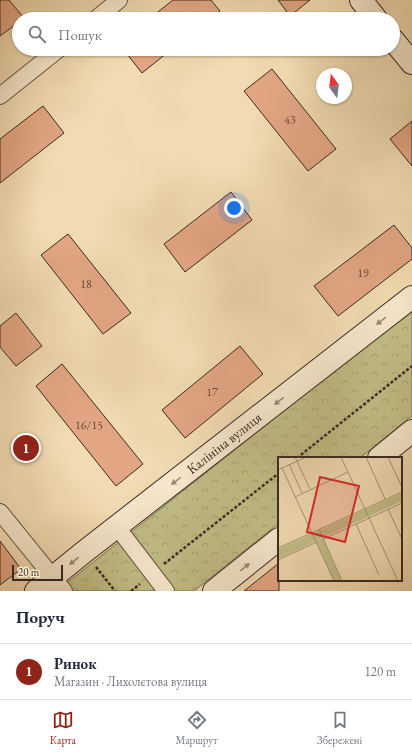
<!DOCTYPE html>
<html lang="uk">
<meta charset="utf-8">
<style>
body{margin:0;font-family:"EB Garamond",serif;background:#f6f6f7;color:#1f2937}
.compass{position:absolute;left:316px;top:68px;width:36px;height:36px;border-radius:50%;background:#fff;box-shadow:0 1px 3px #0004;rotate:346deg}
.scale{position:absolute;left:12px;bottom:10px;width:51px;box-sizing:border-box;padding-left:4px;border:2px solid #3a2a21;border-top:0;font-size:11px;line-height:14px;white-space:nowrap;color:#3a2a21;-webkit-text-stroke:3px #f7e8cd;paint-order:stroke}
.you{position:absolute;left:234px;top:208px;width:14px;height:14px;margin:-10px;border:3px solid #fff;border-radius:50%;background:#1a73e8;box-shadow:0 0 0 6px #1a73e833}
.badge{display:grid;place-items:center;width:26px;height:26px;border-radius:50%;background:#8f2418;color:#fff;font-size:13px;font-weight:700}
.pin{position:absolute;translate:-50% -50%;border:2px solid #fff;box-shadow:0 1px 4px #0006}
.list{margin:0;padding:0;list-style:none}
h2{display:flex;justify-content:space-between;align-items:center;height:52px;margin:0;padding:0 16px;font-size:17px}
h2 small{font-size:13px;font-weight:400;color:#747a83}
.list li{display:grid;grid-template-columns:26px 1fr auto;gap:12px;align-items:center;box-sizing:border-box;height:56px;padding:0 16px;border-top:1px solid #e0e1e3}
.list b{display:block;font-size:15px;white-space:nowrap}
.list p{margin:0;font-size:13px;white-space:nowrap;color:#747a83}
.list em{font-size:13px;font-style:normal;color:#747a83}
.icon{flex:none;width:22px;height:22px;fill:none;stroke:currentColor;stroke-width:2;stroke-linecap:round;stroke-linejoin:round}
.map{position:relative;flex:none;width:412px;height:591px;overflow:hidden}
.search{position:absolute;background:#fff;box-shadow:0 1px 3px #0004;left:12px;right:12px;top:12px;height:44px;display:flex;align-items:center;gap:10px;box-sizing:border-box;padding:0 14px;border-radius:22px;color:#747a83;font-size:15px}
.sheet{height:108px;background:#fff}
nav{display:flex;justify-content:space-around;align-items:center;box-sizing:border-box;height:56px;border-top:1px solid #e0e1e3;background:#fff;font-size:11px;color:#747a83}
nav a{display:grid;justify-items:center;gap:2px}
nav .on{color:#8f2418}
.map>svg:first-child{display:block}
.park{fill:url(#park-crowns);stroke:#7e7454}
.building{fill:#e3a684;stroke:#3a2a21}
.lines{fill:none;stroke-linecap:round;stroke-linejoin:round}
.street-casing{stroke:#685645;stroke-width:18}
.secondary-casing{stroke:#3a2a21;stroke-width:24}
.path{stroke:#3a2a21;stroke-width:2.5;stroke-dasharray:3 2;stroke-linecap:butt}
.street{stroke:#f7e8cd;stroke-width:16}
.secondary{stroke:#f7e8cd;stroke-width:22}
.oneway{fill:#988977}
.labels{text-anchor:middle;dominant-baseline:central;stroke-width:3;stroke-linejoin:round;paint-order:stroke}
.number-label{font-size:12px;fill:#64493a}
.street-label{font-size:14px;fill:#3a2a21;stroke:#f7e8cd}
.inset-road{fill:none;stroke:#a89478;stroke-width:1}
.view{fill:#d62828;fill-opacity:0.15;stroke:#d62828;stroke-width:2}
.inset-edge{fill:none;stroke:#3a2a21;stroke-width:2}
</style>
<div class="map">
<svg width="412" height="591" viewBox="0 0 412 591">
<defs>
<pattern id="park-crowns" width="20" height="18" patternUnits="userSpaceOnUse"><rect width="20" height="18" fill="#c2be87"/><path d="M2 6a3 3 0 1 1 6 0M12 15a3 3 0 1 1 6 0" fill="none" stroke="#a7a374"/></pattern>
</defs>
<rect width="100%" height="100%" fill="#f2dbb2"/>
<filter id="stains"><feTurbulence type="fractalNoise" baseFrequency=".005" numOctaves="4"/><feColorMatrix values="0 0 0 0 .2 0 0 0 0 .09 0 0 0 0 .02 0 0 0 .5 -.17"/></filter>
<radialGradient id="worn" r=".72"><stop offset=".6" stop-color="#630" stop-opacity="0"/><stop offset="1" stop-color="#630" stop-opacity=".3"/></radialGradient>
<path class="park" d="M 412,309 L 412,416 L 360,458 L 279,458 L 279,523 L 194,591 L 57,591 Z"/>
<path class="building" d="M 0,0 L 9,0 L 24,18 L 19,19 L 19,22 L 0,36 Z
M 173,0 L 211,0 L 220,11 L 209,19 L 149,19 Z
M 278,0 L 310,0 L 290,16 Z
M 123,49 L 172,49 L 142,73 Z
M 272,69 L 336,149 L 308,171 L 244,91 Z
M 43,106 L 64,133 L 0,183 L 0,139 Z
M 412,121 L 412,166 L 390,139 Z
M 231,192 L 252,220 L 185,272 L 164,244 Z
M 394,225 L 412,248 L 412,259 L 338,316 L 314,286 Z
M 68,234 L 131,313 L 103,334 L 41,255 Z
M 16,313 L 42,346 L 16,366 L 0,347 L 0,326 Z
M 240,346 L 263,374 L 185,438 L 162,410 Z
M 62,364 L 143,464 L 116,486 L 36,386 Z
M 0,541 L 21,569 L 0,585 Z
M 279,563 L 279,591 L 244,591 Z"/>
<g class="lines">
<defs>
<path id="street" d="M 96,19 L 119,0
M 0,96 L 59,49
M 0,512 L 64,591
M 117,527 L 166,591"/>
<path id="secondary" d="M 361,0 L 376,19
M 393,40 L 412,63
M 379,458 L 412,431
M 36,591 L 84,552 L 412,297
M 214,591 L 279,539"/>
</defs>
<use href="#street" class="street-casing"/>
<use href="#secondary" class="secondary-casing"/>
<path class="path" d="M 297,458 L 412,366
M 164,564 L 279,473
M 96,567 L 115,591
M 131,591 L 140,584"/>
<use href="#street" class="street"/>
<use href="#secondary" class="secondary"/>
</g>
<defs><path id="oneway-solid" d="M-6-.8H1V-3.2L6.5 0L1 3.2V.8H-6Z"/></defs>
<g class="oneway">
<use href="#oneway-solid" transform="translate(381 321) rotate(142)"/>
<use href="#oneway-solid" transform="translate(279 401) rotate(142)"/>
<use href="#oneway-solid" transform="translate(176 481) rotate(142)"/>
<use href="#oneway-solid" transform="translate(74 561) rotate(141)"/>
<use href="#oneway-solid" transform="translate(245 567) rotate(-39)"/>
</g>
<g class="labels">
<g class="number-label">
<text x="290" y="120">43</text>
<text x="363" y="273">19</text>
<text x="86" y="284">18</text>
<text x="212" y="392">17</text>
<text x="89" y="425">16/15</text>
</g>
<g class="street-label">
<text transform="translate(224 443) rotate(-38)">Калініна вулиця</text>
</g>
</g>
<g transform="translate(278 457)">
<rect width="124" height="124" fill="#f2dbb2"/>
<path d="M 124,36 L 124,44 L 0,102 L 0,92 ZM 46,83 L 64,124 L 56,124 L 39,86 Z" fill="#c2be87"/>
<path class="inset-road" d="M 17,0 L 32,32M 63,0 L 120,124M 88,0 L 107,42M 110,0 L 124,30M 11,7 L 24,36M 4,11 L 56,124M 0,13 L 28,0M 17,40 L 70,15M 110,52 L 124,82M 78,67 L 101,118M 41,72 L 64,124M 0,91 L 124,35M 0,103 L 124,46"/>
<path class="view" d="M 42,20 L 81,29 L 67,85 L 29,75 Z"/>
<rect width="124" height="124" class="inset-edge"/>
</g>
<rect width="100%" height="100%" filter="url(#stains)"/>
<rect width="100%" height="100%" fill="url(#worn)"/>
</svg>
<svg class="compass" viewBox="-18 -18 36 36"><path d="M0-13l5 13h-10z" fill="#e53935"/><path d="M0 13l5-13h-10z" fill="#747a83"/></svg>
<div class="scale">20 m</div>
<div class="you"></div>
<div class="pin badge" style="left:26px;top:448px">1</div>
<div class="search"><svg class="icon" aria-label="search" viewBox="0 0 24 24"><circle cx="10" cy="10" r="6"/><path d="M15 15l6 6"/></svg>Пошук</div>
</div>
<section class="sheet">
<h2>Поруч<small></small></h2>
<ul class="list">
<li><span class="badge">1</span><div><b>Ринок</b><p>Магазин · Лихолєтова вулиця</p></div><em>120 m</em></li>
</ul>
</section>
<nav>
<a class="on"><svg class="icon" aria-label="map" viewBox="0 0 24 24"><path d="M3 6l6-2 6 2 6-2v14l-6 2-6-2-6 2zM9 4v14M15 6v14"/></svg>Карта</a>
<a><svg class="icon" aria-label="directions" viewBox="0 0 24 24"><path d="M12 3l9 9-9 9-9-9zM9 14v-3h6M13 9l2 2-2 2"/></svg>Маршрут</a>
<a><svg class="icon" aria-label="saved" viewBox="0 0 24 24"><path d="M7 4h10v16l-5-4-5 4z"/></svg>Збережені</a>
</nav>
